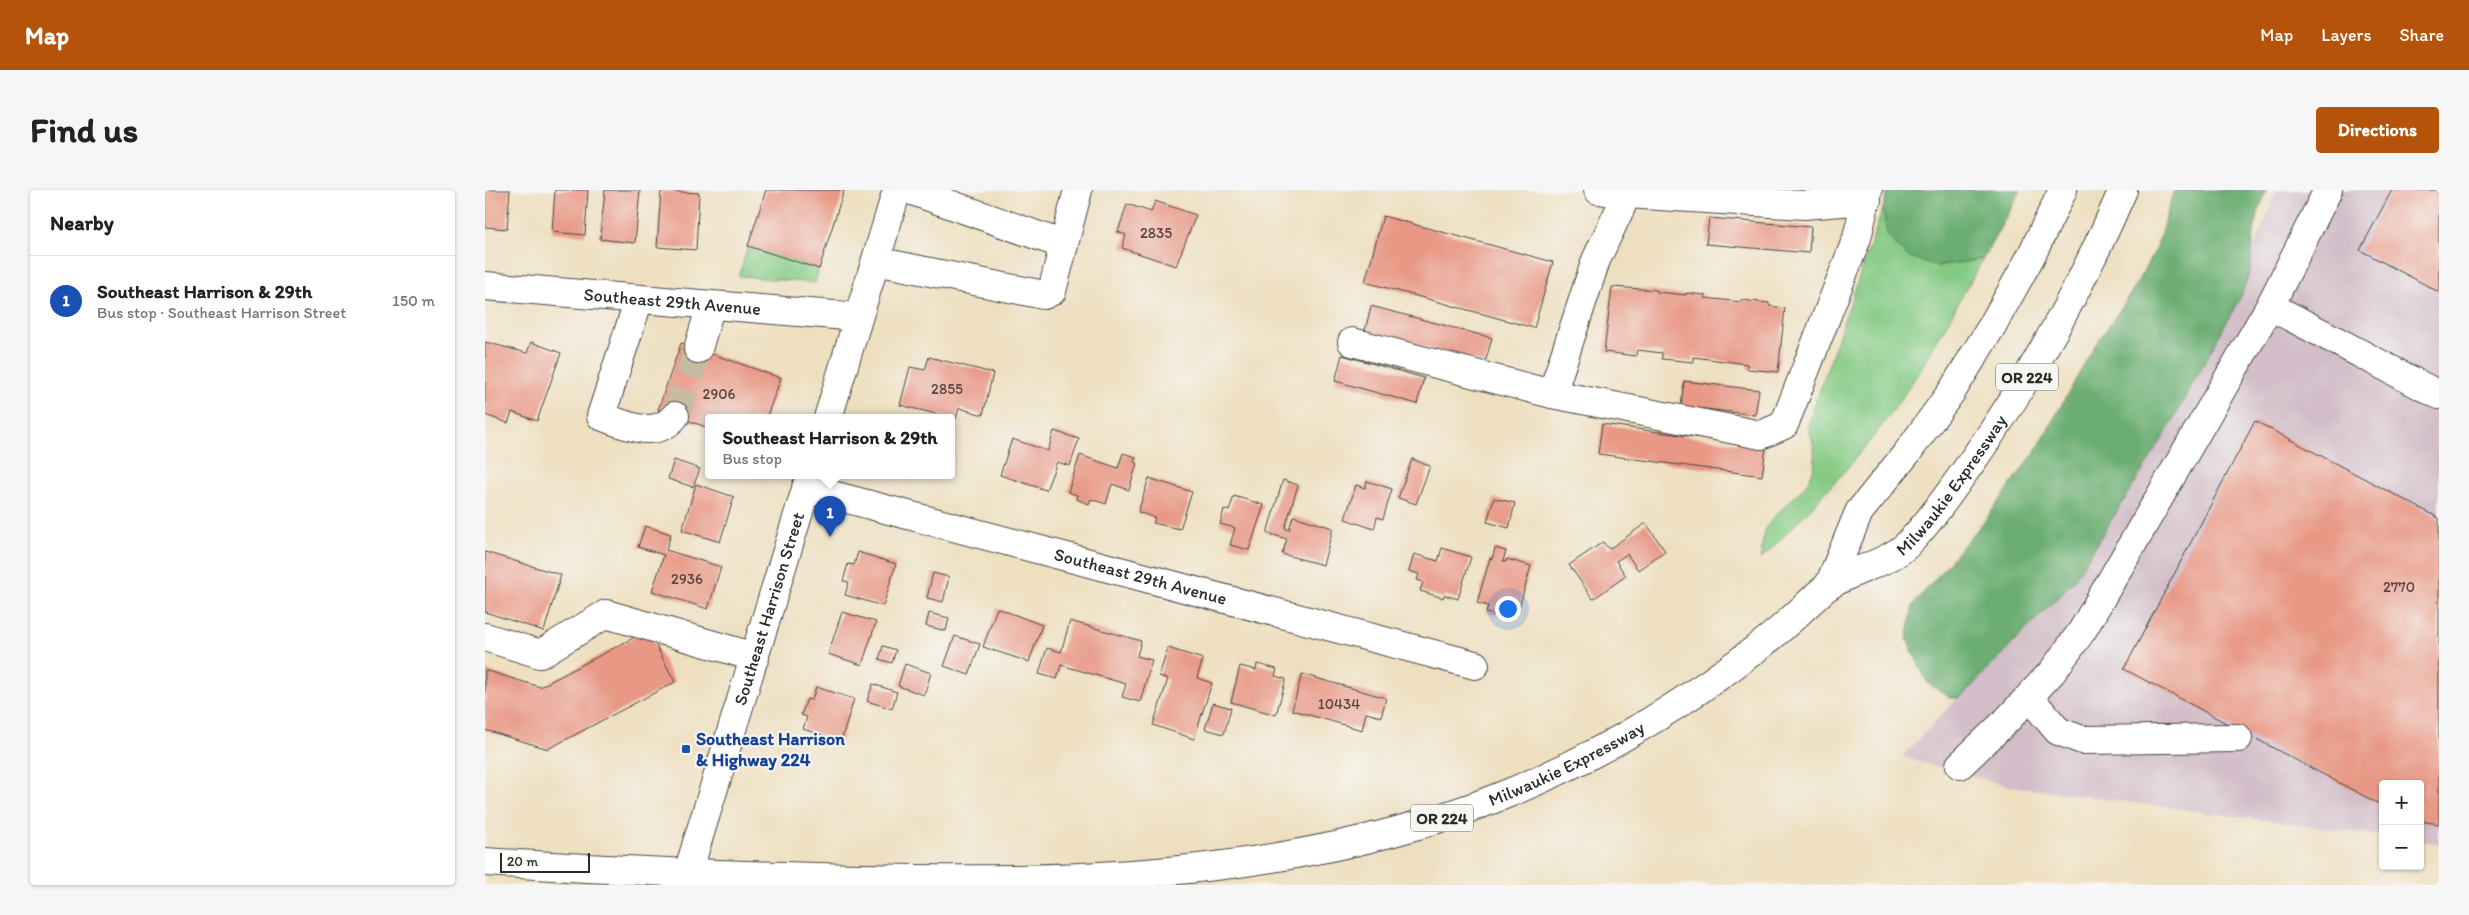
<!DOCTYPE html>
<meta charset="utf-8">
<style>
body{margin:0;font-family:Itim,sans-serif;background:#f6f6f6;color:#222}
.controls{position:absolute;right:15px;bottom:15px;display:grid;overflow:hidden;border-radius:5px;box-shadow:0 1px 4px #0004}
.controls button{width:45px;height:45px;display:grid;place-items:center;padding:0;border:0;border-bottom:1px solid #e0e0e0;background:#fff;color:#222;font:25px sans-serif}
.scale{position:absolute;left:15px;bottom:12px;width:90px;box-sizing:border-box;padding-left:5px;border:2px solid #2b2b2b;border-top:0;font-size:14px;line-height:18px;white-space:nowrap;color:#2b2b2b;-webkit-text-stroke:4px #f6f6f2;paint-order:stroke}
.you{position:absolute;left:1022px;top:418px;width:18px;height:18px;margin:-12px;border:4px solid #fff;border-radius:50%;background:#1a73e8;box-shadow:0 0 0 8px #1a73e833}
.badge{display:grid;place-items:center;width:32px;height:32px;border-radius:50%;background:#b45309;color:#fff;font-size:16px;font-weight:700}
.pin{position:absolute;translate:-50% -41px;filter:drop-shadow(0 1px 2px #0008)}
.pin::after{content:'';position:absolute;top:26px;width:18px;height:15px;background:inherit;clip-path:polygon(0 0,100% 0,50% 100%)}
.popup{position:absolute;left:220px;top:224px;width:250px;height:65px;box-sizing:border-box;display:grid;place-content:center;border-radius:5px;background:#fff;filter:drop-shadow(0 1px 4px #0005);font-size:16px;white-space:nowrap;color:#767676}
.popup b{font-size:19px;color:#222}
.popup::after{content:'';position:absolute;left:50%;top:100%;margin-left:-10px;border:10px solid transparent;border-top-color:#fff}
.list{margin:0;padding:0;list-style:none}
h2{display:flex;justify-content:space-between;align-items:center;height:65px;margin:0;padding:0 20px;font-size:21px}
h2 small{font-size:16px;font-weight:400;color:#767676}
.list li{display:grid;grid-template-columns:32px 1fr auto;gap:15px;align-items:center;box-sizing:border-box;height:90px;padding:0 20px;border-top:1px solid #e0e0e0}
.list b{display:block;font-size:19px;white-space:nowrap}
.list p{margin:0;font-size:16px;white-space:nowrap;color:#767676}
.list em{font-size:16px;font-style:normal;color:#767676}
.map{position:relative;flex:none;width:1954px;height:695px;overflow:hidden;border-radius:5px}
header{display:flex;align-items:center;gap:30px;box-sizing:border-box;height:70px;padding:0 25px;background:#b45309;color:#fff}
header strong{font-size:24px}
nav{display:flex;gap:28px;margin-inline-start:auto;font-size:18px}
.intro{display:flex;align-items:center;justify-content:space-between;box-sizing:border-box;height:120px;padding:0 30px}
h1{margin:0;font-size:35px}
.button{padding:12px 22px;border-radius:5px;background:#b45309;color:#fff;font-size:18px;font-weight:700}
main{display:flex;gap:30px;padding:0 30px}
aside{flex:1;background:#fff;border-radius:5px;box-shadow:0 1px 4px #0004}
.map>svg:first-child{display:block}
.industrial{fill:#d2bdc8}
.green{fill:#85ca84;stroke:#587a58}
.forest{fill:#6cae72;stroke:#4c6c4e}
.building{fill:#e89885}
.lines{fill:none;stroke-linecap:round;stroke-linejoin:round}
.minor-tunnel{stroke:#c7bba2;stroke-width:28;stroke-dasharray:28 14;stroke-linecap:butt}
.minor-casing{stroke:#484641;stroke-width:30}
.major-casing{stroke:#484641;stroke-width:30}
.highway-casing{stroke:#484641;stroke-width:30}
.minor{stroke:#fff;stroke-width:28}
.major{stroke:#fff;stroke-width:28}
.highway{stroke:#fff;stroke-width:28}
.transit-dot{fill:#1a4fb4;stroke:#f6f6f2;stroke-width:2}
.labels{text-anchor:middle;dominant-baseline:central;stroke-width:4;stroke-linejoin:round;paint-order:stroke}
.number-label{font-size:15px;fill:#5a4642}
.shield{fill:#f6f6f2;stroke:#686867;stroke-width:1}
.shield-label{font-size:16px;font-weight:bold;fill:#2b2b2b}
.street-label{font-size:18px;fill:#2b2b2b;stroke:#f6f6f2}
.transit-label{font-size:18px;font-weight:bold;fill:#164399;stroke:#f6f6f2;text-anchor:start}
</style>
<header>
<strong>Map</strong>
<nav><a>Map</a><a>Layers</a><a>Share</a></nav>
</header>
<div class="intro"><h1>Find us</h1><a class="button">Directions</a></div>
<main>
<aside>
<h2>Nearby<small></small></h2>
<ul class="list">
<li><span class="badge" style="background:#1a4fb4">1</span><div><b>Southeast Harrison &amp; 29th</b><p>Bus stop · Southeast Harrison Street</p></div><em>150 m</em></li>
</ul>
</aside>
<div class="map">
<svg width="1954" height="695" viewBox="0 0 1954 695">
<rect width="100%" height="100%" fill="#f6f6f2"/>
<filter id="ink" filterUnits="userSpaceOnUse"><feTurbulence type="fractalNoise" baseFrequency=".02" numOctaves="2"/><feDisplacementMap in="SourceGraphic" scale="10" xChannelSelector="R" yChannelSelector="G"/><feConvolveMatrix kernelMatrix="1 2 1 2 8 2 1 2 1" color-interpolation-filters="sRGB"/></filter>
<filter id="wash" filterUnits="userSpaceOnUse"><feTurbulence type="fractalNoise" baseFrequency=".0096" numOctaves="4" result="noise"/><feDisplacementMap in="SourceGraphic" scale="20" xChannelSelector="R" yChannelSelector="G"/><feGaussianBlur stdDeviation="1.12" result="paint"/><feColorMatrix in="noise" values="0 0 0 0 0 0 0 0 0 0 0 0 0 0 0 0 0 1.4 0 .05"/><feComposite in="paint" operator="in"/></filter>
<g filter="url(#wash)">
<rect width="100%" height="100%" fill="#eedfc0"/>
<path class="industrial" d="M 1792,0 L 1954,0 L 1954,653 L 1935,651 L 1935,594 L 1898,594 L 1898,646 L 1524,596 L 1417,567 L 1582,391 L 1754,97 Z"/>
<path class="green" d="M 1398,19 L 1402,45 L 1452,76 L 1498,69 C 1474,110 1452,154 1426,194 C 1384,259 1330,315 1275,370 C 1277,360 1277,348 1281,339 C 1287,327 1297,319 1306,310 C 1335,286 1333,268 1323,234 Z
M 263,56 L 334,79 L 330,93 L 254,86 Z"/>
<path class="forest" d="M 1403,0 L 1536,0 L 1498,69 L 1452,76 L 1422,66 L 1402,45 L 1398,19 Z
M 1689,0 L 1781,0 L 1770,32 L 1766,77 L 1757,104 L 1678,248 L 1589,390 L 1475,508 L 1465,508 L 1442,492 L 1422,449 L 1428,415 L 1501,329 L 1552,259 L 1609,157 L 1643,108 L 1671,59 Z"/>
<g id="blocks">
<path class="building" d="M 0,0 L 25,0 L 22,39 L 0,37 Z
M 70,0 L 103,0 L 100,45 L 67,42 Z
M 120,0 L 155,0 L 150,53 L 115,49 Z
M 281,0 L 359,0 L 334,79 L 263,56 Z
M 1907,0 L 1954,0 L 1954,102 L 1875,60 Z
M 176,1 L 214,3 L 211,60 L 172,57 Z
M 670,11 L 711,25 L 691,76 L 637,58 L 641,45 L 633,42 L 642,14 L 666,22 Z
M 898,26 L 1068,72 L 1049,138 L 880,92 Z
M 1224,28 L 1326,37 L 1324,63 L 1221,54 Z
M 1127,97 L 1172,100 L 1172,102 L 1201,105 L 1201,103 L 1220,105 L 1220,108 L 1256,112 L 1256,110 L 1284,113 L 1284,116 L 1300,118 L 1293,182 L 1262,179 L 1262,174 L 1208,167 L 1208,172 L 1177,169 L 1177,163 L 1152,160 L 1151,166 L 1119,162 Z
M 886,116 L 1007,148 L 1000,173 L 880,141 Z
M 0,152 L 42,163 L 46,152 L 76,163 L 52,231 L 27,222 L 23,233 L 0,225 Z
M 196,153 L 296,188 L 281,228 L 224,228 L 224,238 L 173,220 Z
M 857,165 L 939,188 L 932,214 L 850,191 Z
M 444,167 L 508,183 L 498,225 L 474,218 L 471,229 L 415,215 L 425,177 L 440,180 Z
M 1199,191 L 1274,200 L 1270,225 L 1196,216 Z
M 1770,231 L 1954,328 L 1954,634 L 1935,631 L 1935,594 L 1898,594 L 1898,616 L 1639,479 Z
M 1117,234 L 1281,257 L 1277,286 L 1113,264 Z
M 569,241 L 594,249 L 585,276 L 572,272 L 561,300 L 515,285 L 527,249 L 563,261 Z
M 638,263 L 651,267 L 649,272 L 652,273 L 644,300 L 627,294 L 621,314 L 606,309 L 604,314 L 591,309 L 592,305 L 583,302 L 595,265 L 633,278 Z
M 927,269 L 945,276 L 931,314 L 913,308 Z
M 189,270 L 215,279 L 208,297 L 183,289 Z
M 664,288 L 707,302 L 695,339 L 668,333 L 670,328 L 653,322 Z
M 798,290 L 813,295 L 800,338 L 804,340 L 808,326 L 848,338 L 838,375 L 797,364 L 802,349 L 782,343 Z
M 882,291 L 907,299 L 898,329 L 892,327 L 889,339 L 860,329 L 871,295 L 880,298 Z
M 211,294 L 249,307 L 235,352 L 197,340 Z
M 749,306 L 779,315 L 764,360 L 745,355 L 750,338 L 735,334 L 739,319 L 744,321 Z
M 1009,308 L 1030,313 L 1024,338 L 1002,332 Z
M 1161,333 L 1180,361 L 1153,380 L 1142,364 L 1131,371 L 1141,386 L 1108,409 L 1084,375 L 1118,352 L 1124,359 Z
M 160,336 L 186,344 L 181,360 L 236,377 L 223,419 L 167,401 L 179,365 L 153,357 Z
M 957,358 L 986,367 L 973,409 L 959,405 L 958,408 L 935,401 L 938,392 L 932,390 L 934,384 L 924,381 L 929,364 L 953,371 Z
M 1010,358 L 1021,361 L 1018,371 L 1021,372 L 1022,369 L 1046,376 L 1032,425 L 1014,419 L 1012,426 L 1001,423 L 1003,416 L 992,413 L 1005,368 L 1007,369 Z
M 0,362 L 76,385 L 59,441 L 0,422 Z
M 373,362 L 411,374 L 398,416 L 360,405 L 364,392 L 358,391 L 363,374 L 369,375 Z
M 448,383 L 464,387 L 458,412 L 442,408 Z
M 512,418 L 557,435 L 544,472 L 498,457 Z
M 357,422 L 391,432 L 377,475 L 343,464 Z
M 444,423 L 464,428 L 461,441 L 441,436 Z
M 585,431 L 656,451 L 652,466 L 667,470 L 655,512 L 637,507 L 641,494 L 576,475 L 572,489 L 554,484 L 562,458 L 576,462 Z
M 163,440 L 190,492 L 63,559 L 0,540 L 0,480 L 55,497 Z
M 470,446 L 495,454 L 484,485 L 459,476 Z
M 398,456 L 411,460 L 407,473 L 394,469 Z
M 683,458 L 718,469 L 712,488 L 727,493 L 709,549 L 668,535 L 683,489 L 674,486 Z
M 420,474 L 446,483 L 439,505 L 413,496 Z
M 772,474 L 792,479 L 790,486 L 801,489 L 791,525 L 746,512 L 755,476 L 771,480 Z
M 817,484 L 901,508 L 896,527 L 881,523 L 877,540 L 807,520 Z
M 388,494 L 412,502 L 407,519 L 382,511 Z
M 331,497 L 369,509 L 356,551 L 318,539 L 322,527 L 316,525 L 322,509 L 327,510 Z
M 728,513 L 746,518 L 739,544 L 720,539 Z"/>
</g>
</g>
<g filter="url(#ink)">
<use href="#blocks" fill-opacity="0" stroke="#484641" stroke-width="1"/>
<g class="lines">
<path class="minor-tunnel" d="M 190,226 L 213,159"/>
<defs>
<g id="minor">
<path d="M 425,0 L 579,55"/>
<path d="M 1113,0 L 1142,4 L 1319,15 L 1382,10"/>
<path d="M 1843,0 L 1785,116 L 1954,205"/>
<path d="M 391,71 L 559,105 L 567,101 L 593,0"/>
<path id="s1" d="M 0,96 L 373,127"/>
<path d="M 154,109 L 116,226 C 140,235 171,250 190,226"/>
<path d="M 867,152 L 1067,204 L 1276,245 L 1299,235 L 1372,48 L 1383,0"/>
<path d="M 213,159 L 226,115"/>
<path d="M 1067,204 L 1111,70 L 1142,4"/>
<path id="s2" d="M 321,298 L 990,475"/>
<path d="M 0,447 L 55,464 L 121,424 L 270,467"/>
<path d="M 1544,507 L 1573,541 L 1597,550 L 1753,548"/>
<path d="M 1475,575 L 1522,530 L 1567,482 L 1597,441 L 1785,116"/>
</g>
<g id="major">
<path d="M 343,228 L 412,0"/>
<path id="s3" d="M 199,695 L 325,286"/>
</g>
<g id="highway">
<path d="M 1344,395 L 1374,322 L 1422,263 L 1467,201 L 1507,136 L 1545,68 L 1578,0"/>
<path id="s4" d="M 0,672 C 126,680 251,686 377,688 C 595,693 819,687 1024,603 C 1116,565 1202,513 1281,451 C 1301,436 1319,417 1338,400 C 1362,380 1402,375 1423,354 C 1447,329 1468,298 1488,270 C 1548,185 1597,95 1638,0"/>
</g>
</defs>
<use href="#minor" class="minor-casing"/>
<use href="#major" class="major-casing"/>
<use href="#highway" class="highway-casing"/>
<use href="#minor" class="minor"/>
<use href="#major" class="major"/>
<use href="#highway" class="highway"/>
</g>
</g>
<rect class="transit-dot" x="196" y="554" width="10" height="10" rx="2.5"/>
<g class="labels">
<g class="number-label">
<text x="671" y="43">2835</text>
<text x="462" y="199">2855</text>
<text x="234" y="204">2906</text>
<text x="202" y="389">2936</text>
<text x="1914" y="397">2770</text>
<text x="854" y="514">10434</text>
</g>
<g class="shield">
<rect x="1511" y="173.5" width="62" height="27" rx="4"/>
<rect x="926" y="614.5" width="62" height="27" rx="4"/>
</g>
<g class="shield-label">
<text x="1542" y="187">OR 224</text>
<text x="957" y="628">OR 224</text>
</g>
<g class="street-label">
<text stroke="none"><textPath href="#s1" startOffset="188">Southeast 29th Avenue</textPath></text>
<text stroke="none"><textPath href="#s4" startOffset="1581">Milwaukie Expressway</textPath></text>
<text stroke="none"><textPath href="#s2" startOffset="346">Southeast 29th Avenue</textPath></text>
<text stroke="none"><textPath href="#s3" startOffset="289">Southeast Harrison Street</textPath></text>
<text stroke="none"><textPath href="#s4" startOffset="1099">Milwaukie Expressway</textPath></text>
</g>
<g class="transit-label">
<text x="211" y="549">Southeast Harrison<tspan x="211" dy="21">&amp; Highway 224</tspan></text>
</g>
</g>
</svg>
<div class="controls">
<button>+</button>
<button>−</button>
</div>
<div class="scale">20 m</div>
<div class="you"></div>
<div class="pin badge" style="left:345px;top:347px;background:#1a4fb4">1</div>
<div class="popup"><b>Southeast Harrison &amp; 29th</b>Bus stop</div>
</div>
</main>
